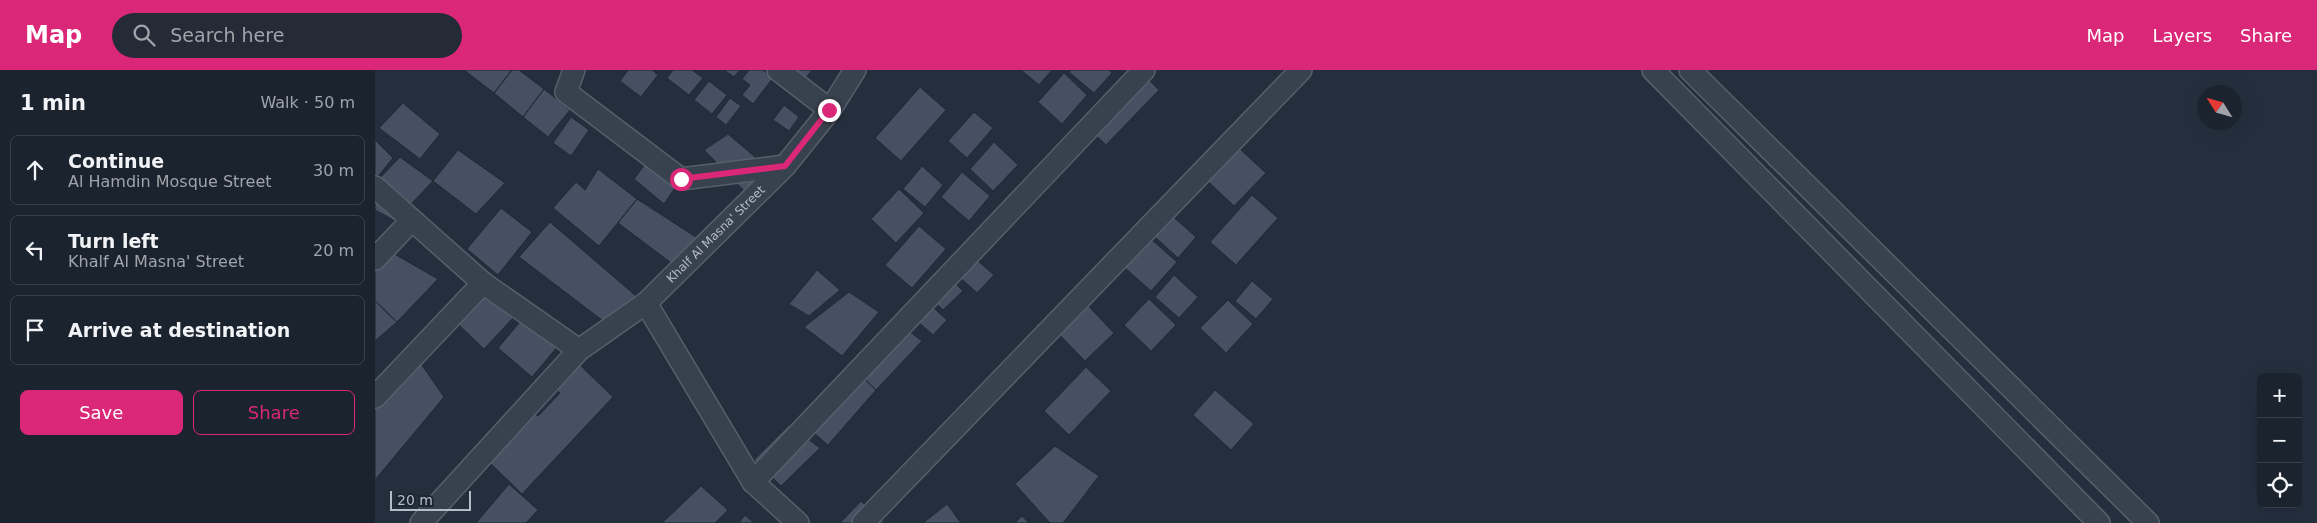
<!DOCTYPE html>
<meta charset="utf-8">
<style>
body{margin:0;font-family:"DejaVu Sans",sans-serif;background:#242b36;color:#f1f3f6}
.controls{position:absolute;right:15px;bottom:15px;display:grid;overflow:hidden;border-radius:8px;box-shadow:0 5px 20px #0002}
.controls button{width:45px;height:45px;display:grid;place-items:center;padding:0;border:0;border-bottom:1px solid #39404a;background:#1b232e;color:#f1f3f6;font:25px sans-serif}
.compass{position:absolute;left:1822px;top:15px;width:45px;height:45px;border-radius:50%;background:#1b232e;box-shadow:0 5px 20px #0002;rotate:307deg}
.scale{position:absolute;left:15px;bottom:12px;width:81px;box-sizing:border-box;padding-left:5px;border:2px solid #b4bcc9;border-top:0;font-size:14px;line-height:18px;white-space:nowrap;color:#b4bcc9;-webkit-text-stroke:4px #1d2633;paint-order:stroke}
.stop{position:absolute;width:15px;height:15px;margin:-11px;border:4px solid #db2777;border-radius:50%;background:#fff}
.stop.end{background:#db2777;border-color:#fff;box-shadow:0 1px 5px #0008}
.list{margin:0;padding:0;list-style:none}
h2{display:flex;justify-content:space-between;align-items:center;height:65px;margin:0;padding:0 20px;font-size:21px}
h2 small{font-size:16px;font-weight:400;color:#a0a4aa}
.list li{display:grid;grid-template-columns:32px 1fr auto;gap:15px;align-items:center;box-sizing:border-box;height:70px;margin:0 10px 10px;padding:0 10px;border:1px solid #39404a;border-radius:8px}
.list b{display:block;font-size:19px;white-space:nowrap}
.list p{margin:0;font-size:16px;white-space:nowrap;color:#a0a4aa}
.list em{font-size:16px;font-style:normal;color:#a0a4aa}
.actions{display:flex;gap:10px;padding:15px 20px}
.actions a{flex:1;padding:11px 0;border:1px solid #db2777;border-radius:8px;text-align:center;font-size:18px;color:#db2777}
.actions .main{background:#db2777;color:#fff}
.icon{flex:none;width:28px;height:28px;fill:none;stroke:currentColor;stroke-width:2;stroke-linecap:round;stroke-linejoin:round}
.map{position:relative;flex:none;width:1942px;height:453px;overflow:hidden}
header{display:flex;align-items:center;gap:30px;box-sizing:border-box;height:70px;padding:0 25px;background:#db2777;color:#fff}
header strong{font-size:24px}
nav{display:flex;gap:28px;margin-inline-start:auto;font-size:18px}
.search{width:350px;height:45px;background:#242b36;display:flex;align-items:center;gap:12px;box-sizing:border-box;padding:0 18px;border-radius:28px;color:#a0a4aa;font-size:19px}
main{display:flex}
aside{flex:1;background:#1b232e}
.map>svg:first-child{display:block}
.building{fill:#455162;stroke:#1f2835}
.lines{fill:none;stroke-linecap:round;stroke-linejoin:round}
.street-casing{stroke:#565f6c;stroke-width:24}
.street{stroke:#38414e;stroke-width:21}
.route{stroke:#db2777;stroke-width:6}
.labels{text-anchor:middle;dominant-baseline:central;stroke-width:5;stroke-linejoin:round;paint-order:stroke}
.street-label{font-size:12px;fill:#b4bcc9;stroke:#1d2633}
</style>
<header>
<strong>Map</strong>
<div class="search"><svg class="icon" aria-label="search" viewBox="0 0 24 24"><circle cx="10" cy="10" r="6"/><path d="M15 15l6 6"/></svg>Search here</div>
<nav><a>Map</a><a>Layers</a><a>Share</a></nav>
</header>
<main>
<aside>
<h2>1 min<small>Walk · 50 m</small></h2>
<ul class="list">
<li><svg class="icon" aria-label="ahead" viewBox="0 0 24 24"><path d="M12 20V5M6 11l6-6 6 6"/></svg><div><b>Continue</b><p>Al Hamdin Mosque Street</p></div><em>30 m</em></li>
<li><svg class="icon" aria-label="left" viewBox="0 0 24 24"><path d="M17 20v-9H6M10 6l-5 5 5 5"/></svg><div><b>Turn left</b><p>Khalf Al Masna' Street</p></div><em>20 m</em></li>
<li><svg class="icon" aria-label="arrive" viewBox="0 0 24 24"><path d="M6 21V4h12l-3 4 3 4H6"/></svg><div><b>Arrive at destination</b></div></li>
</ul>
<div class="actions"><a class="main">Save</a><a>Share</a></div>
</aside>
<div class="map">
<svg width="1942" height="453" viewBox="0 0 1942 453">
<rect width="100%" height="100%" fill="#242f3e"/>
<path class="building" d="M 89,0 L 137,0 L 119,23 Z
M 137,0 L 144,0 L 169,19 L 148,47 L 119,23 Z
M 253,0 L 277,0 L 283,5 L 266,27 L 245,11 Z
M 298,0 L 317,0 L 328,8 L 314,25 L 292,8 Z
M 349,0 L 365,0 L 359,7 Z
M 374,0 L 388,0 L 398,8 L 378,34 L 367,25 L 375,15 L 367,9 Z
M 409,0 L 437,0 L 426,14 Z
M 646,0 L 677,0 L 664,15 Z
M 696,0 L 734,0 L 737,3 L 719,23 L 694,2 Z
M 764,0 L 784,20 L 731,75 L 709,54 Z
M 689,3 L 712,25 L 687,54 L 663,32 Z
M 334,11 L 352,25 L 337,44 L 319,30 Z
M 545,17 L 571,40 L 526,91 L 500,68 Z
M 169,19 L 195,40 L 173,67 L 148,47 Z
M 355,28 L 366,36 L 351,55 L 341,47 Z
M 28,33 L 65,64 L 45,89 L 4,58 Z
M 409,35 L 424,47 L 414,61 L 398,50 Z
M 599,42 L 618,58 L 592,88 L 573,71 Z
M 196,47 L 214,60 L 196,86 L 178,73 Z
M 353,64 L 399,103 L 376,128 L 329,80 Z
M 853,68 L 891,103 L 859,136 L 822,101 Z
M 0,70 L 18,88 L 0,110 Z
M 619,72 L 643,95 L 618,121 L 595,99 Z
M 83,80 L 130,113 L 101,144 L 58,111 Z
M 276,86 L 306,109 L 289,134 L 259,109 Z
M 25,87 L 58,111 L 20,151 L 0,140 L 0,113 Z
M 547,96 L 568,115 L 550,137 L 528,119 Z
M 223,99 L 262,129 L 224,176 L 178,138 L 201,112 L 210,120 Z
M 587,102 L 615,126 L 594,151 L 566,127 Z
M 524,119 L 549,143 L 521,173 L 496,149 Z
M 877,125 L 903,148 L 861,195 L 835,172 Z
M 262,129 L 327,171 L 303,198 L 243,153 Z
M 785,135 L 821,167 L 803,188 L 767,155 Z
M 126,138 L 157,162 L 123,205 L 92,179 Z
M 175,152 L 268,232 L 240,260 L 144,187 Z
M 544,156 L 571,179 L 537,218 L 510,195 Z
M 767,161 L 802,192 L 776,221 L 741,190 Z
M 16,182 L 63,209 L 22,252 L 0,231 L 0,201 Z
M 594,183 L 619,205 L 602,223 L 578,201 Z
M 442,200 L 465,220 L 434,246 L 414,234 Z
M 570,203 L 588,221 L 568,240 L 550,222 Z
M 799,205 L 823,227 L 804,248 L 780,227 Z
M 877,211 L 898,229 L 881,249 L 860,231 Z
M 474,222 L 504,242 L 467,286 L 429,257 Z
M 701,223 L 739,263 L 710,291 L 672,252 Z
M 113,224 L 138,248 L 109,279 L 83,254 Z
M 774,229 L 801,255 L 776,281 L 749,255 Z
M 550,230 L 572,250 L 558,265 L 532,242 Z
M 853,230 L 878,254 L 851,283 L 825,258 Z
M 0,231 L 22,252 L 0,271 Z
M 149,247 L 183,276 L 157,307 L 123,278 Z
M 518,249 L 547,271 L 501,320 L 475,295 Z
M 40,285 L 69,327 L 0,410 L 0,333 Z
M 203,293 L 238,327 L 147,424 L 113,391 L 159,343 L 163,346 L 185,323 L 179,318 Z
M 475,295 L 501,320 L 453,375 L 422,349 Z
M 711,297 L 736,321 L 694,365 L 669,341 Z
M 840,320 L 879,354 L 856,380 L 818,345 Z
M 414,355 L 445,378 L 406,416 L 379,390 Z
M 680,376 L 724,406 L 688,453 L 675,453 L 640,414 Z
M 134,414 L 163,440 L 151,453 L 101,453 Z
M 326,416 L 353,440 L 340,453 L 287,453 Z
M 486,431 L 510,453 L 465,453 Z
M 572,434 L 586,453 L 548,453 Z
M 370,445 L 379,453 L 364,453 Z
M 647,446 L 654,453 L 640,453 Z"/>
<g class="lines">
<defs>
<g id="street">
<path d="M 199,0 L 191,22 L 306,109 L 410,96"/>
<path d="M 403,0 L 455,40"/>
<path d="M 1278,0 L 1724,453"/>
<path d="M 1315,0 L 1773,453"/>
<path d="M 0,117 L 108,213 L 204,280 L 271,233 L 378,412 L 423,453"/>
<path d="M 0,189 L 36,151"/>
<path id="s1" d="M 271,233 L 410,96 L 455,40 L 480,0"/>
<path d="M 0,327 L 108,213"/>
<path d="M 378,412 L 769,0"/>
<path d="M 46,453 L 204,280"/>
<path d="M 488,453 L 926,0"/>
</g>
</defs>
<use href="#street" class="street-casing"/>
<use href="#street" class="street"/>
</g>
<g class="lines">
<path class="route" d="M 306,109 L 410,96 L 454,40"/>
</g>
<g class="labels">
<g class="street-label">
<text stroke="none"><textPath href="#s1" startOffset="98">Khalf Al Masna' Street</textPath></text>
</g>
</g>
</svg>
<div class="controls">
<button>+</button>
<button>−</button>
<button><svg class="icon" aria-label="locate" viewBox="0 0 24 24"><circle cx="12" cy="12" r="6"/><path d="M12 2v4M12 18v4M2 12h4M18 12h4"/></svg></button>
</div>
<svg class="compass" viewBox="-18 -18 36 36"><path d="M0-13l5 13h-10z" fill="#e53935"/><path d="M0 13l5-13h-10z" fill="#a0a4aa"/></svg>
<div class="scale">20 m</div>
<div class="stop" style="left:306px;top:109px"></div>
<div class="stop end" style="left:454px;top:40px"></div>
</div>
</main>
